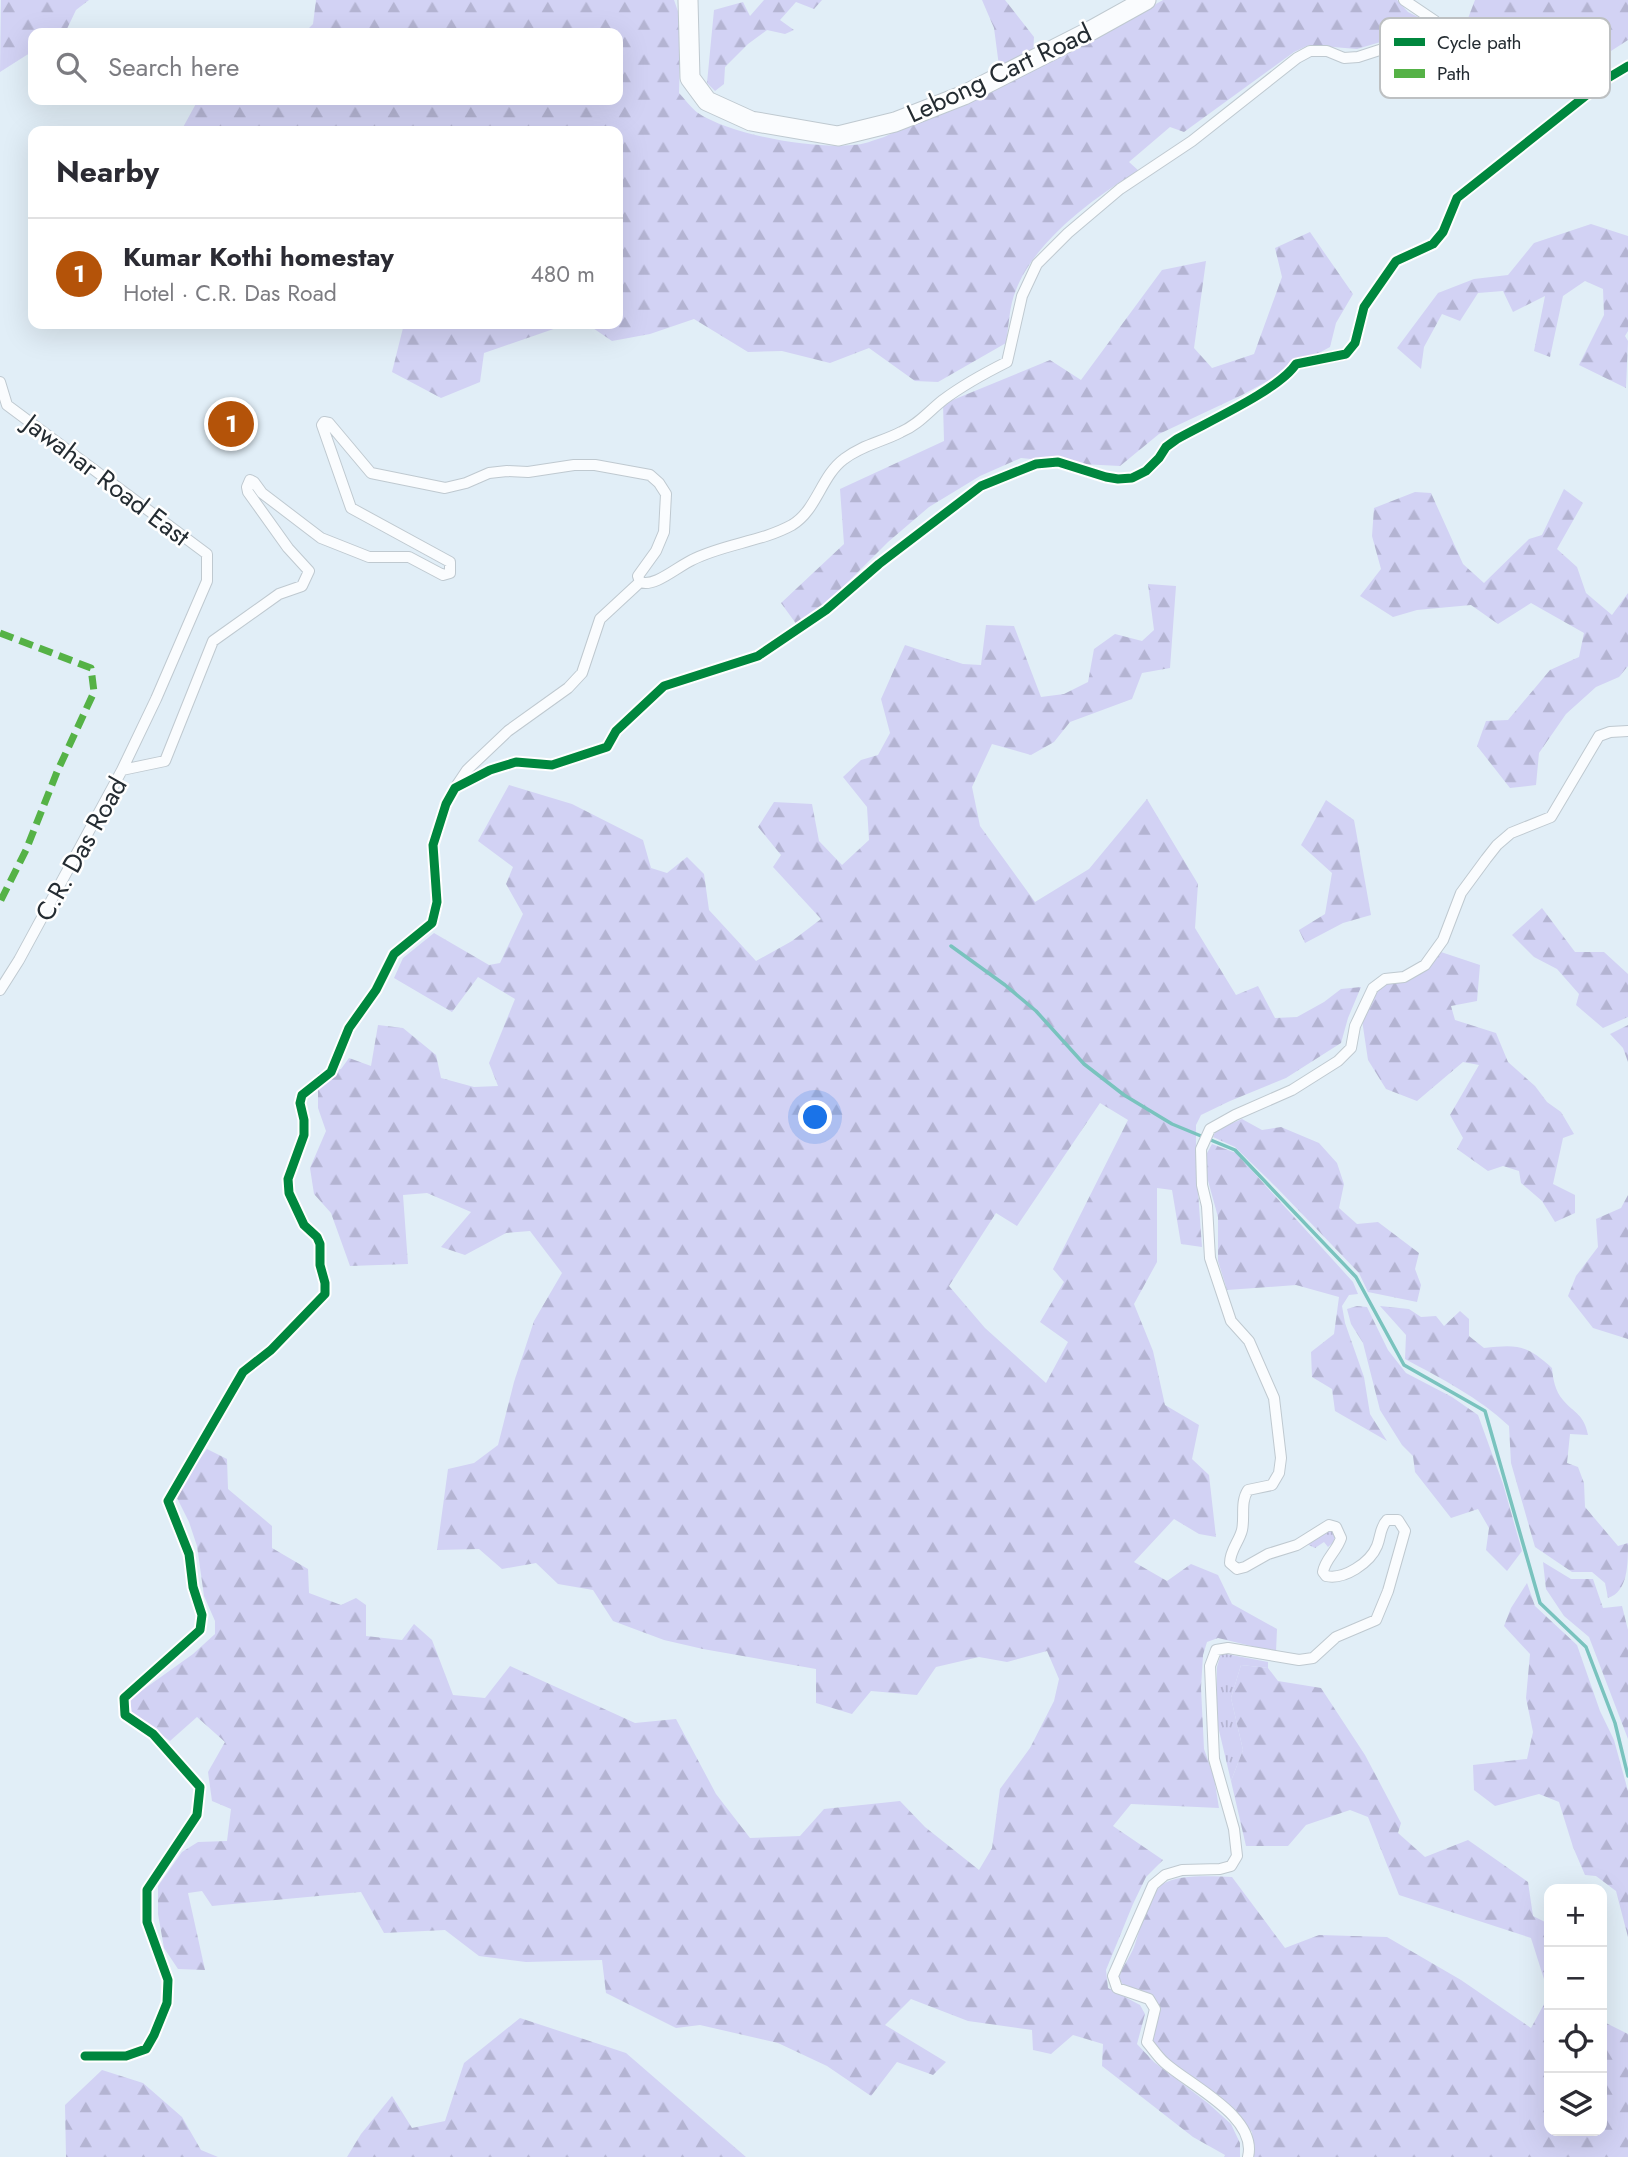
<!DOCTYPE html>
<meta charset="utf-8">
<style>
body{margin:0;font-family:Jost,sans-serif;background:#f2f2f3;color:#2b2b33}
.controls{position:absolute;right:21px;bottom:21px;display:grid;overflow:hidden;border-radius:14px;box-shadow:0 7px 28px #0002}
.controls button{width:63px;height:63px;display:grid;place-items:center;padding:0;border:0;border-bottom:2px solid #e1e1e2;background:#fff;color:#2b2b33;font:35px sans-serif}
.you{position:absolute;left:816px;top:1118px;width:24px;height:24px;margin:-18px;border:5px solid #fff;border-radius:50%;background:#1a73e8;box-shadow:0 0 0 10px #1a73e833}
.badge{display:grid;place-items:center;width:46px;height:46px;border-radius:50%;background:#b45309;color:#fff;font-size:23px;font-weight:700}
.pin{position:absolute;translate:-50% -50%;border:4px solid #fff;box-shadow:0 2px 7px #0006}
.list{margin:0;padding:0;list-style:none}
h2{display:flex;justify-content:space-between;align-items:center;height:91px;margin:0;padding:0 28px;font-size:30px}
h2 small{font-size:23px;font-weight:400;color:#7c7c81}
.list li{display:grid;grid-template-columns:46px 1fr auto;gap:21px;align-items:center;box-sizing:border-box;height:112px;padding:0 28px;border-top:2px solid #e1e1e2}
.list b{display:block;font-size:26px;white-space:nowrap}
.list p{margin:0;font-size:23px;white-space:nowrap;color:#7c7c81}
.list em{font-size:23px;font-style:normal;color:#7c7c81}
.icon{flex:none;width:38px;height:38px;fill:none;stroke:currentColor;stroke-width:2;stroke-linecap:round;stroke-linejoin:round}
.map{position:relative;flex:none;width:1628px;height:2157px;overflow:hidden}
.search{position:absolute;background:#fff;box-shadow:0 7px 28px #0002;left:28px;top:28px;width:595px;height:77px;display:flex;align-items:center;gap:18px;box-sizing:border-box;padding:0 24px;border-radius:14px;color:#7c7c81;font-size:26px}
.panel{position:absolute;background:#fff;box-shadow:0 7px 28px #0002;left:28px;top:126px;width:595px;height:203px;border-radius:14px}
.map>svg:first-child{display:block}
.grass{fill:url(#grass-tufts)}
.forest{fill:url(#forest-firs);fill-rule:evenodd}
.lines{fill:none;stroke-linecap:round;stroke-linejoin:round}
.stream{stroke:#79c3be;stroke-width:3.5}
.street-casing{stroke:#bfc9d0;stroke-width:12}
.highway-casing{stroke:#bfc9d0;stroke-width:21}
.street{stroke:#fafcfe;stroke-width:10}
.highway{stroke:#fafcfe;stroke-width:19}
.quiet{stroke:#55b246;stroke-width:7;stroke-dasharray:14 7;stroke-linecap:butt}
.cycleway-casing{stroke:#fff;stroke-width:13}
.cycleway{stroke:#00873e;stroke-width:9}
.labels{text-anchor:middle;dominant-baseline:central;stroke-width:5;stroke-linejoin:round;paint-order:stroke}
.street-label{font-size:26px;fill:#242c32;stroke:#fff}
.key{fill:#fff;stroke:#bdc0c2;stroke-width:2}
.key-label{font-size:19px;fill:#242c32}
</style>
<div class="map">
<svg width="1628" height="2157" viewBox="0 0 1628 2157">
<defs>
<pattern id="grass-tufts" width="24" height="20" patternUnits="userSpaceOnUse" patternTransform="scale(1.75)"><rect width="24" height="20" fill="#d2d2f4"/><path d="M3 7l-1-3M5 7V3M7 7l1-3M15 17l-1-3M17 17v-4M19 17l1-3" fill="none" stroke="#b4b4d2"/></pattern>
<pattern id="forest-firs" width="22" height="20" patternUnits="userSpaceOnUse" patternTransform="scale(1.75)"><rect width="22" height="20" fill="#d2d2f4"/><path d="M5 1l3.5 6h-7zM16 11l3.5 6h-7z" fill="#b4b4d2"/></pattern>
</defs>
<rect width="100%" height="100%" fill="#e1eef7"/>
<path class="grass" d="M 1325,1531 L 1332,1531 L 1336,1540 L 1328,1547 L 1324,1542 L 1315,1548 L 1307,1544 Z
M 1221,1653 L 1268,1662 L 1268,1668 L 1241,1665 L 1231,1698 L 1243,1750 L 1231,1781 L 1217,1722 L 1217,1667 Z"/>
<path class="forest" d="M 1,0 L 89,0 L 76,10 L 65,33 L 33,33 L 33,51 L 0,72 Z
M 316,0 L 674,0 L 681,20 L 679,93 C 685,99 691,108 698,113 C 731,135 813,149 852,145 C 863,145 874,140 884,137 L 1096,38 L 1163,0 L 1397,0 L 1408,12 L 1422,19 L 1414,32 L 1357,49 L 1309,45 L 1294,52 L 1184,132 L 1170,127 L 1129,162 L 1139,171 C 1096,195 1034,242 1016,290 C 1009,306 1009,326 1006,343 L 938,382 L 915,381 L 869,348 L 830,363 L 782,351 L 748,352 L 694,319 L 650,334 L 612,341 L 587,324 L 618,324 L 618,131 L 181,131 L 198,100 L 618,100 L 618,33 L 304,33 L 313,24 Z
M 764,0 L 822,0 L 814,9 L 796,2 L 780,20 L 794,30 L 785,34 L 767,30 L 748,44 L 725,67 L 724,84 L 715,91 L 707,83 L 714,10 L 743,2 L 750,16 Z
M 982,0 L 1005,0 L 1034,37 L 1033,53 L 999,66 L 994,28 Z
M 1475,0 L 1628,0 L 1628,40 L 1611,51 L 1588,24 L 1500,88 L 1467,21 Z
M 1591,224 L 1628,236 L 1628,331 L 1625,336 L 1628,341 L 1626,388 L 1579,365 L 1604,315 L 1603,289 L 1585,281 L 1563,296 L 1550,357 L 1534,351 L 1545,296 L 1513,312 L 1503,291 L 1478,293 L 1460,321 L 1442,314 L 1424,347 L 1421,369 L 1397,348 L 1438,293 L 1474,279 L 1508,275 L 1534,243 Z
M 1310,232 L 1353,294 L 1336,323 L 1330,347 L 1242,395 L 1159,434 L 1120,466 L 1081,464 L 1021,458 L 980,476 L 929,507 L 888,542 L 823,607 L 797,625 L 781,603 L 844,544 L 840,489 L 944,441 L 943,404 L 1050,360 L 1081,380 L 1162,270 L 1206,261 L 1194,348 L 1212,368 L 1254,354 L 1282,277 L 1275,248 Z
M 404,324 L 568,324 L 484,353 L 480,382 L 441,398 L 392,372 Z
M 1564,489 L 1583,503 L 1557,549 L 1577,567 L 1586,593 L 1612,615 L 1628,593 L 1628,666 L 1619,677 L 1596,687 L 1566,714 L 1539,753 L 1536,785 L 1510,788 L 1477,746 L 1486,721 L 1508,720 L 1550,670 L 1579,657 L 1584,633 L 1531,603 L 1498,624 L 1471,605 L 1417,610 L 1393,617 L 1360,596 L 1381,569 L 1372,536 L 1374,508 L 1415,492 L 1431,493 L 1463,564 L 1484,583 L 1529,539 L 1542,535 Z
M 1148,584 L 1176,586 L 1170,668 L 1142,673 L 1132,699 L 1070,722 L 1054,742 L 1031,755 L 992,744 L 972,787 L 980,826 L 1035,902 L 1089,869 L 1147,799 L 1198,884 L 1195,928 L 1236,995 L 1258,986 L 1275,1018 L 1297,1017 L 1324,1002 L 1341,989 L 1361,987 L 1348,1018 L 1341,1043 L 1286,1078 L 1230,1101 L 1201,1115 L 1196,1125 L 1196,1164 L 1202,1247 L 1181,1244 L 1172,1190 L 1157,1188 L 1157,1262 L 1134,1304 L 1153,1351 L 1165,1405 L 1199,1425 L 1192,1459 L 1209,1475 L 1216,1537 L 1199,1534 L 1174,1519 L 1134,1562 L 1167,1581 L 1191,1564 L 1218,1575 L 1232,1604 L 1277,1629 L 1276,1652 L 1218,1638 L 1207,1642 L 1203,1655 L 1201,1688 L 1204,1749 L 1214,1777 L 1219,1808 L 1131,1804 L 1113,1826 L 1163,1860 L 1146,1877 L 1133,1904 L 1106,1970 L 1108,1988 L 1140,2005 L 1145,2014 L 1137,2044 L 1154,2062 L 1209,2104 L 1231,2124 L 1240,2143 L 1240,2157 L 1224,2157 L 1225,2155 L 1193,2137 L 1102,2066 L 1103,2044 L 1073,2035 L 1051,2054 L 1033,2050 L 1032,2030 L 968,2021 L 911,1999 L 885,2025 L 946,2062 L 933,2075 L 897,2062 L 871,2096 L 827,2066 L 778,2043 L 700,2025 L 676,2028 L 606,1993 L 602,1960 L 526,1962 L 479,1956 L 445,1930 L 384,1933 L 361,1892 L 212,1906 L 202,1891 L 188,1893 L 205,1970 L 178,1969 L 164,1948 L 158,1914 L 158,1886 L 182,1852 L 198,1842 L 227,1841 L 231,1809 L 212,1801 L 208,1772 L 225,1742 L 197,1717 L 170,1741 L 132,1713 L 130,1699 L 193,1654 L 215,1634 L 215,1621 L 204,1596 L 197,1546 L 189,1522 L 177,1498 L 184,1481 L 207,1449 L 227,1459 L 228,1489 L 272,1526 L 272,1548 L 308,1569 L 309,1593 L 341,1605 L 356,1598 L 366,1605 L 366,1636 L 402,1640 L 414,1624 L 432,1640 L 453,1695 L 485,1698 L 510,1666 L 635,1723 L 676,1719 L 716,1794 L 750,1838 L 800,1836 L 824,1809 L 900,1801 L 925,1827 L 979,1870 L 992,1848 L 1000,1789 L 1030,1748 L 1054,1701 L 1059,1679 L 1047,1651 L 1007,1662 L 979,1657 L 936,1667 L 917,1695 L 871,1691 L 852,1714 L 816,1703 L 816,1669 L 703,1649 L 664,1640 L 613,1621 L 593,1590 L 558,1584 L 536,1563 L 502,1569 L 479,1549 L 437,1550 L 448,1469 L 474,1463 L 498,1445 L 514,1382 L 534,1321 L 562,1273 L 530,1231 L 506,1233 L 465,1255 L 441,1247 L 471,1212 L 427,1193 L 403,1195 L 408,1264 L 350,1266 L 331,1213 L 314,1194 L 310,1168 L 326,1131 L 318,1108 L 318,1073 L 341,1069 L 349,1058 L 371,1066 L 378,1025 L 403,1028 L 436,1055 L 441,1078 L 474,1087 L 498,1086 L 489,1063 L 515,999 L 478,977 L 452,1012 L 394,978 L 403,958 L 434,933 L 489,965 L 500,963 L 523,914 L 506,884 L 513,867 L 478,841 L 509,785 L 572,804 L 643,840 L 651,868 L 667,873 L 687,857 L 704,874 L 709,910 L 756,961 L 792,941 L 821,919 L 773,867 L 781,855 L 758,827 L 774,802 L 812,804 L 819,841 L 842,865 L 869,840 L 867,807 L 843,777 L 861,760 L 878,755 L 890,733 L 881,699 L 905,645 L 963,664 L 981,665 L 986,625 L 1014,626 L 1041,697 L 1064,694 L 1088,682 L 1094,649 L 1115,634 L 1142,641 L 1154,630 ZM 1100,1103 L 1128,1120 L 1053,1269 L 1064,1282 L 1040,1322 L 1068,1342 L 1046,1383 L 985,1328 L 949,1286 L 996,1213 L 1017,1226 Z
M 1326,800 L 1354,820 L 1371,915 L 1343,923 L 1305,943 L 1299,930 L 1325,914 L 1332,873 L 1301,845 Z
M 1542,908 L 1575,952 L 1604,952 L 1628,974 L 1628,1017 L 1603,1028 L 1576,1005 L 1579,994 L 1557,969 L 1534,957 L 1512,935 Z
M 1438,951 L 1480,965 L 1477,1001 L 1451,1006 L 1455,1020 L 1496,1033 L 1508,1062 L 1535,1086 L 1547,1102 L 1561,1112 L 1574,1134 L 1563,1138 L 1553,1184 L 1575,1195 L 1575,1213 L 1555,1222 L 1542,1201 L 1521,1183 L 1519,1171 L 1503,1166 L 1488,1171 L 1457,1149 L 1463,1138 L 1450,1115 L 1479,1065 L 1463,1062 L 1417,1101 L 1386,1089 L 1368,1060 L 1362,1020 L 1379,987 C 1407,976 1423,981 1438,951 Z
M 1628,1025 L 1628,1062 L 1623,1048 L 1610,1034 Z
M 1242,1119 L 1262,1130 L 1281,1127 L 1319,1143 L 1337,1163 L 1344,1184 L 1339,1208 L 1357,1224 L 1378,1222 L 1419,1253 L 1415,1269 L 1421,1285 L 1417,1302 L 1368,1292 L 1359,1273 L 1277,1188 L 1235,1147 L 1213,1137 L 1216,1130 Z
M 1212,1144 L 1236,1153 L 1353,1282 L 1358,1294 L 1349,1295 L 1342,1306 L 1345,1323 L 1364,1377 L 1370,1414 L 1387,1441 L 1335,1411 L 1332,1389 L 1312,1377 L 1311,1352 L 1334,1334 L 1339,1297 L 1296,1285 L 1227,1290 L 1218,1261 L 1218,1217 L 1207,1177 L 1206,1155 Z
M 1628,1195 L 1628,1339 L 1593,1328 L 1568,1296 L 1576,1276 L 1598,1247 L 1596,1219 L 1621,1208 Z
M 1357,1306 L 1367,1307 L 1388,1350 L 1406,1373 L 1452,1397 L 1478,1415 L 1503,1484 L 1522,1551 L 1507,1571 L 1486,1550 L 1489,1528 L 1478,1509 L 1451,1518 L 1415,1472 L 1413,1456 L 1402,1445 L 1380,1410 L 1363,1343 L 1351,1324 L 1347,1309 Z
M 1380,1306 L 1409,1309 L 1421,1317 L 1436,1316 L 1444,1326 L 1460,1311 L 1469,1319 L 1469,1336 L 1484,1348 C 1518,1344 1527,1345 1552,1368 C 1553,1379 1555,1391 1563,1400 C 1575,1414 1584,1414 1588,1435 L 1570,1434 L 1567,1463 L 1578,1467 L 1584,1483 L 1585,1507 L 1618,1546 L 1628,1543 C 1628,1564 1628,1592 1608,1598 L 1605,1583 L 1592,1572 L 1572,1572 L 1535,1547 L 1511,1463 L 1509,1426 C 1478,1397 1442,1379 1405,1359 L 1406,1335 Z
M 1543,1562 L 1571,1579 L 1593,1579 L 1603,1608 L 1622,1606 L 1628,1630 L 1628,1739 L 1589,1637 L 1564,1616 L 1546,1589 Z
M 1527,1583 L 1535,1606 L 1577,1645 L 1600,1711 L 1614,1740 L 1628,1791 L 1628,1937 L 1616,1891 L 1596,1876 L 1585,1875 L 1573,1847 L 1559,1802 L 1539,1794 L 1495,1806 L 1474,1790 L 1473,1765 L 1527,1759 L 1533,1732 L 1526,1698 L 1530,1654 L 1504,1626 L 1511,1608 Z
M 1241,1665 L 1268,1668 L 1278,1681 L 1321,1688 L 1365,1755 L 1401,1823 L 1398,1833 L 1425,1857 L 1468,1840 L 1528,1882 L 1533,1916 L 1549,1924 L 1549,2131 L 1602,2131 L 1602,2018 L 1604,2022 L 1628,2034 L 1628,2157 L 1254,2157 L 1252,2132 L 1235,2115 L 1163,2056 L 1151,2040 L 1159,2008 L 1149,1993 L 1123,1985 L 1118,1976 C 1123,1967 1130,1957 1134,1947 C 1141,1929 1146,1896 1163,1884 C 1177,1874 1215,1876 1232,1877 L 1285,1948 L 1319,1935 L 1387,1937 L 1461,1980 L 1531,2028 L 1549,1995 L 1531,1938 L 1399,1895 L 1368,1817 L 1350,1810 L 1306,1825 L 1288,1846 L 1246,1846 L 1231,1781 L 1243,1750 L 1231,1698 Z
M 520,2018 L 626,2053 L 746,2157 L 347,2157 L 361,2134 L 392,2096 L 412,2128 L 445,2121 L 464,2063 Z
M 102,2070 L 143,2083 L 182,2117 L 201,2150 L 218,2157 L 66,2157 L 65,2105 Z"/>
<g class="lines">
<path class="stream" d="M 951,946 L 1005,985 L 1036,1011 L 1084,1064 L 1124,1095 L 1172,1124 L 1235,1150 L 1356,1277 L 1404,1365 L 1485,1411 L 1540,1603 L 1586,1647 L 1615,1723 L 1628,1776"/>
<defs>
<path id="street" d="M 0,382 L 7,405 L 207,554 L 207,581 L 156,699 L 122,770
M 457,785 L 467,770 L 508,731 L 568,688 L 582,673 L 600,619 L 640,582
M 0,990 L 19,960 L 122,770 L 165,761 L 213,641 L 279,594 L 302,586 L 309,571 L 288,548 L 248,492 L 247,487 L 250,480 L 254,482 L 262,493 L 321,538 L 369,557 L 409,557 L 443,575 L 450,573 L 450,562 L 351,508 L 322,425 L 324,422 L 329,423 L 371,473 L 445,488 L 466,483 L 489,473 L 507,471 L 528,472 L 574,465 L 595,465 L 650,475 L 659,483 L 666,494 L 664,532 L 656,551 L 638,576 L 640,582 C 654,588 677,567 692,560 C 723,544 761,542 792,525 C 817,510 821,476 844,459 C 862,445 882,442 901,432 C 918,425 929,411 943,400 C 963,385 985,373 1007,362 L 1022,296 L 1037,264 L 1068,233 L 1120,189 L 1192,141 L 1297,58 L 1310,51 L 1327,51 L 1344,58 L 1358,57 L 1398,44 L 1422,41 L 1433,30 L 1435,21 L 1404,0
M 85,2056 L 126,2056 L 146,2049 L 154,2035 L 167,2003 L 168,1980 L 147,1922 L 147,1890 L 197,1815 L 200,1787 L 153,1734 L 125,1715 L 124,1698 L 200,1630 L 202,1615 L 193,1587 L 189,1554 L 168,1501 L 243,1372 L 271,1350 L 325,1294 L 325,1283 L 320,1265 L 320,1244 L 317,1237 L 304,1225 L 289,1193 L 288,1179 L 304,1135 L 304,1120 L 300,1103 L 302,1095 L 331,1072 L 349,1028 L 376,990 L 394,954 L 432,923 L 437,902 L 433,845 L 446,804 L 455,788 L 490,770 L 516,762 L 552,765 L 607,747 L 616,731 L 664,686 L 758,656 L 826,610 L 879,564 L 981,486 L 1036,464 L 1058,462 L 1106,477 L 1118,479 L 1132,478 L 1146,471 L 1159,458 L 1166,447 L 1177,439 C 1207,422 1279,390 1296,364 L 1346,354 L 1355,343 L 1364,307 L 1396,261 L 1433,244 L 1443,232 L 1457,198 L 1608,78 L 1628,66
M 1248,2157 C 1258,2117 1191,2086 1165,2063 C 1158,2057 1153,2049 1147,2042 L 1155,2009 L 1149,1999 L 1117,1988 L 1113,1976 L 1153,1885 L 1165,1875 L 1182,1870 L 1220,1869 L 1231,1866 L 1237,1856 L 1234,1829 L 1214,1759 L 1210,1666 L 1216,1650 L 1228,1648 L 1299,1660 L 1313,1658 L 1336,1637 L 1376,1620 L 1388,1591 L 1405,1531 L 1398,1520 L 1387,1520 C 1380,1527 1381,1536 1377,1546 C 1370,1563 1344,1580 1326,1576 L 1323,1572 C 1325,1559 1337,1551 1341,1538 L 1336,1527 L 1329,1525 L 1297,1545 L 1268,1554 L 1245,1567 L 1237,1569 L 1230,1563 C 1230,1550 1239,1542 1242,1530 C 1245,1517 1240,1502 1248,1490 L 1272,1485 L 1279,1473 L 1281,1458 L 1274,1398 L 1249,1341 L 1231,1321 L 1210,1258 L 1207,1206 L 1202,1185 L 1201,1149 L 1210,1129 L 1235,1115 L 1292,1090 L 1338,1061 L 1351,1048 L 1355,1026 L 1373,988 L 1385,979 L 1404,977 L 1425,965 L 1443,940 L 1461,893 L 1486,859 L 1497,845 L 1511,833 L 1551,817 L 1599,736 L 1610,732 L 1628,731"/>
<path id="highway" d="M 688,0 L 690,78 L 707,101 L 751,121 L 838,136 L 895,122 L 964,95 L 1092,30 L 1146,0"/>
</defs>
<use href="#street" class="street-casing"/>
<use href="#highway" class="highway-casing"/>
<use href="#street" class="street"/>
<use href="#highway" class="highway"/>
<path class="quiet" d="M 0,633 L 91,668 L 94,692 L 57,772 L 26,850 L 0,902"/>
<defs>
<path id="cycleway" d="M 85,2056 L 126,2056 L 146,2049 L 154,2035 L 167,2003 L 168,1980 L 147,1922 L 147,1890 L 197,1815 L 200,1787 L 153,1734 L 125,1715 L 124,1698 L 200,1630 L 202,1615 L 193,1587 L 189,1554 L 168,1501 L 243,1372 L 271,1350 L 325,1294 L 325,1283 L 320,1265 L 320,1244 L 317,1237 L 304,1225 L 289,1193 L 288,1179 L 304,1135 L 304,1120 L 300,1103 L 302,1095 L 331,1072 L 349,1028 L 376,990 L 394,954 L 432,923 L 437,902 L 433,845 L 446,804 L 455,788 L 490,770 L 516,762 L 552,765 L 607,747 L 616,731 L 664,686 L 758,656 L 826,610 L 879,564 L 981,486 L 1036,464 L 1058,462 L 1106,477 L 1118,479 L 1132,478 L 1146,471 L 1159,458 L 1166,447 L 1177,439 C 1207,422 1279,390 1296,364 L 1346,354 L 1355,343 L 1364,307 L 1396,261 L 1433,244 L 1443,232 L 1457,198 L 1608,78 L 1628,66"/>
</defs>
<use href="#cycleway" class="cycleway-casing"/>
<use href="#cycleway" class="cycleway"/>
</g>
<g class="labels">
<g class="street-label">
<text transform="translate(999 73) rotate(-25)">Lebong Cart Road</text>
<text transform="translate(107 480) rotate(37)">Jawahar Road East</text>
<text transform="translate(81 849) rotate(-61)">C.R. Das Road</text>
</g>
</g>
<rect x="1380" y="18" width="230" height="80" rx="10" class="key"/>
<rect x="1394" y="38" width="31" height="8" fill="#00873e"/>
<rect x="1394" y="69" width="31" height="9" fill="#55b246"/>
<g class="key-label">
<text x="1437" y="49">Cycle path</text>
<text x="1437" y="80">Path</text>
</g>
</svg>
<div class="controls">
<button>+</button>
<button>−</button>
<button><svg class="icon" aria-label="locate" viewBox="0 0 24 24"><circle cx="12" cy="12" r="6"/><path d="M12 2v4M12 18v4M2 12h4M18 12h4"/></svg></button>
<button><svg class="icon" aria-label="layers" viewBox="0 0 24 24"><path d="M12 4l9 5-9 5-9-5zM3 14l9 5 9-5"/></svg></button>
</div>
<div class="you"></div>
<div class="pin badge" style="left:231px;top:424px">1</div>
<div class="search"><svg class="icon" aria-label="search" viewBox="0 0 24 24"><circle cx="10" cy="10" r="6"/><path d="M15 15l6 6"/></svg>Search here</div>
<section class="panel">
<h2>Nearby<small></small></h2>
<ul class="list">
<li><span class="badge">1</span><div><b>Kumar Kothi homestay</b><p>Hotel · C.R. Das Road</p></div><em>480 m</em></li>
</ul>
</section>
</div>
